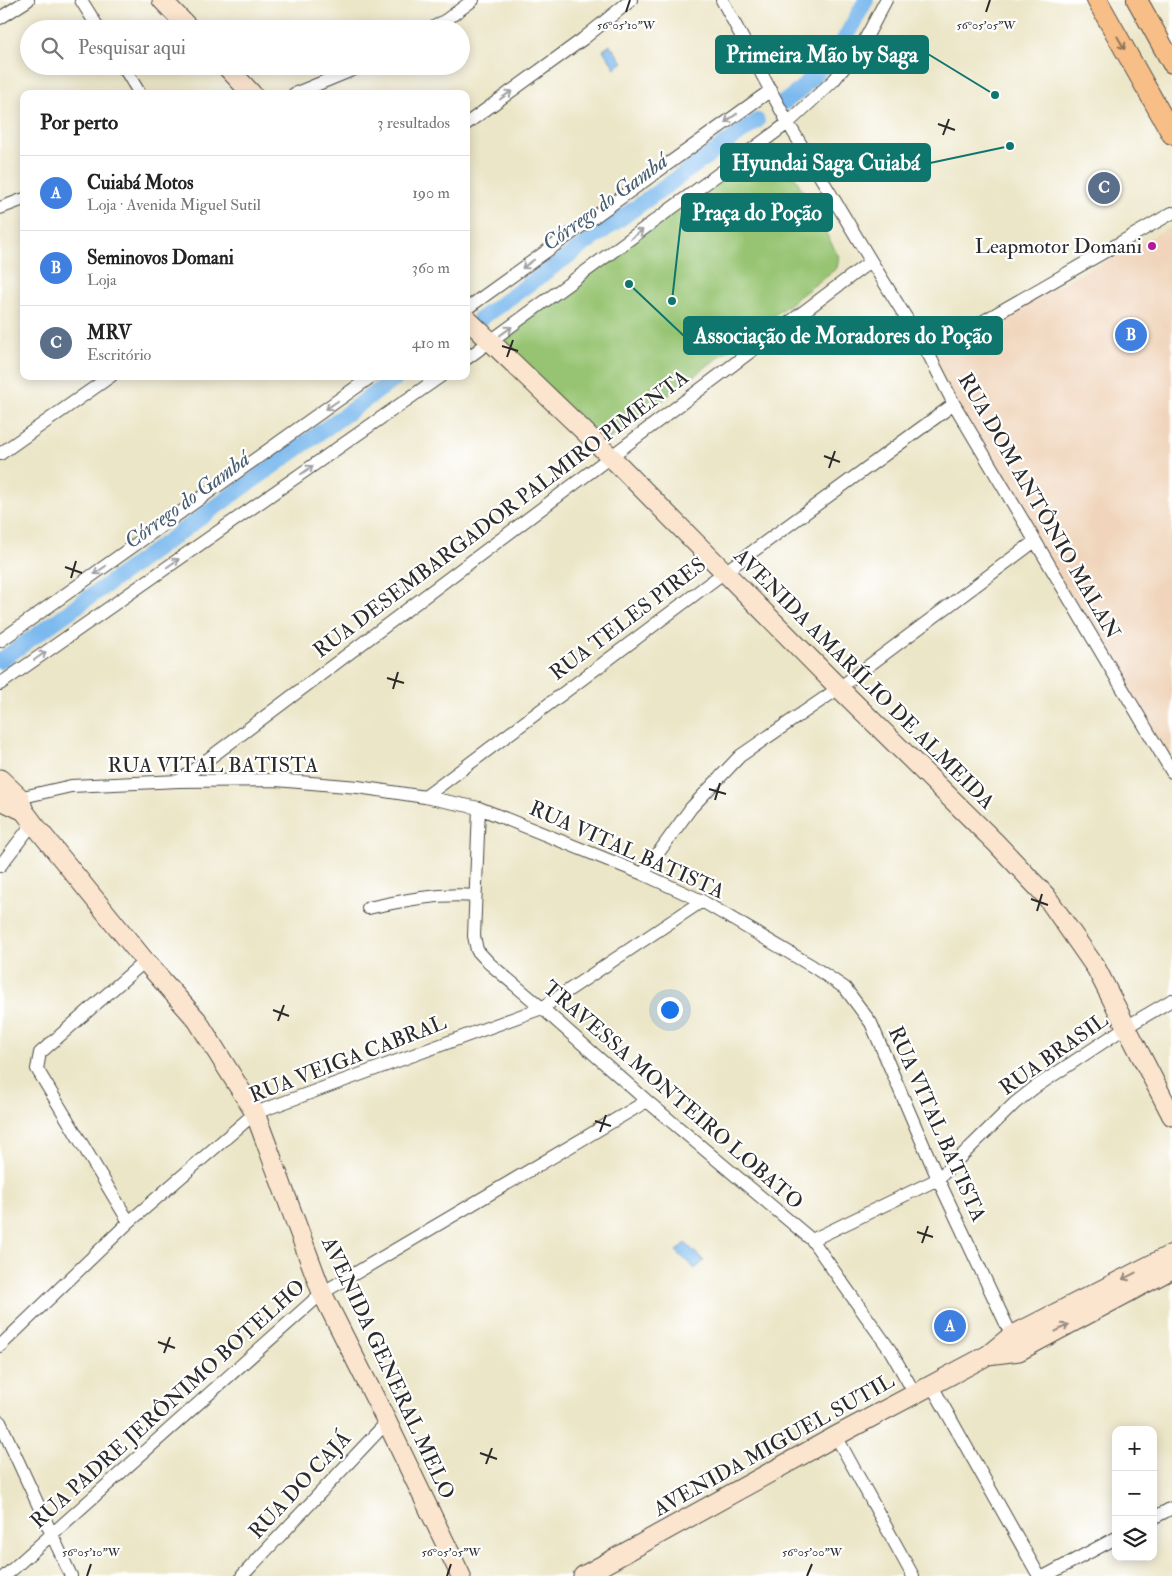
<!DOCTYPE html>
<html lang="pt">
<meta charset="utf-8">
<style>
body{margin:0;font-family:"IM FELL Double Pica",serif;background:#f2f2f2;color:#222}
.controls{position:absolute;right:15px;bottom:15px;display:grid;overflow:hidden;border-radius:10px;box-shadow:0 2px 12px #0003}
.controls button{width:45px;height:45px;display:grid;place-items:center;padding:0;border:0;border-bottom:1px solid #e0e0e0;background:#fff;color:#222;font:25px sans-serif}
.you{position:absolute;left:669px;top:1009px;width:18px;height:18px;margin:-12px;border:4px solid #fff;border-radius:50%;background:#1a73e8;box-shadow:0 0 0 8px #1a73e833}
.badge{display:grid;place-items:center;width:32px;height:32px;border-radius:50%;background:#ea580c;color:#fff;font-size:16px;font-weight:700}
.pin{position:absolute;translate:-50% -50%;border:2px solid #fff;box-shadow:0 1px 5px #0006}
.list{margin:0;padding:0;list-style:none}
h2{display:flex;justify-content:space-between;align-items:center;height:65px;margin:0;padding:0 20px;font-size:21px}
h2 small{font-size:16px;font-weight:400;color:#767676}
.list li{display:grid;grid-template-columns:32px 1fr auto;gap:15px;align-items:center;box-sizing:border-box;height:75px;padding:0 20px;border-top:1px solid #e0e0e0}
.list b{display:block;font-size:19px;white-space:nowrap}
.list p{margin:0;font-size:16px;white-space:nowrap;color:#767676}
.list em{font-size:16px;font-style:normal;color:#767676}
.icon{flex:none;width:28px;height:28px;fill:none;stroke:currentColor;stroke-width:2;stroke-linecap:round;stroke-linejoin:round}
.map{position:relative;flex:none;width:1172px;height:1576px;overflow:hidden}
.search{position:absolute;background:#fff;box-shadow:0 2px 12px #0003;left:20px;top:20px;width:450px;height:55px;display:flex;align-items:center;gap:12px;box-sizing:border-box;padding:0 18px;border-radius:28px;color:#767676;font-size:19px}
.panel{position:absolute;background:#fff;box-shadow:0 2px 12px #0003;left:20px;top:90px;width:450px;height:290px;border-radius:10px}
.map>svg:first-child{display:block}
.built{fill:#f0d5bc}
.green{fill:#97c472;stroke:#61784e}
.water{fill:#7bb9ee;stroke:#53728c}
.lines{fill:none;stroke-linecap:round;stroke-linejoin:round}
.canal{stroke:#7bb9ee;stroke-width:16}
.street-casing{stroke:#484743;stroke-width:14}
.secondary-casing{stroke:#484743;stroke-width:21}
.primary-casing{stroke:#484743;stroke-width:22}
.street{stroke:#fff;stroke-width:12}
.secondary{stroke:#fce5cf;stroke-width:19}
.primary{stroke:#f7be87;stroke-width:20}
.oneway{stroke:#917459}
.oneway2{stroke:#a0a0a0}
.oneway3{stroke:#94887d}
.ticks{fill:none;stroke:#2b2b2b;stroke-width:2}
.poi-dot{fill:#b5179e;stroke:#fff;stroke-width:2}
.labels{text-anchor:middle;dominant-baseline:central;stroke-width:4.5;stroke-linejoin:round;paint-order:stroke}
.poi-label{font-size:21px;fill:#2b2b2b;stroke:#fff;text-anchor:end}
.street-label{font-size:21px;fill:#2b2b2b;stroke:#fff}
.water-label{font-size:22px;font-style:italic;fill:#475d6f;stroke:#fff}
.ticks-label{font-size:12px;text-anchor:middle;fill:#2b2b2b;stroke:#fff;stroke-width:4.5;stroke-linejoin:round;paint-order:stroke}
.leader{fill:none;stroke:#0f766e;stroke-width:2}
.callout-dot{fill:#0f766e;stroke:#fff;stroke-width:2}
.callout{fill:#0f766e;stroke:#0f766e;stroke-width:2}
.callout-label{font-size:22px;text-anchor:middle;font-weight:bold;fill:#fff}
</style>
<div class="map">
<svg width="1172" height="1576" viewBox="0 0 1172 1576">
<rect width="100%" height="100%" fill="#fff"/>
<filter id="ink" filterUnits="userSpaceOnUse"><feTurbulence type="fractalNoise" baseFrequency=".02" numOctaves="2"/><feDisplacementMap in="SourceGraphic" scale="10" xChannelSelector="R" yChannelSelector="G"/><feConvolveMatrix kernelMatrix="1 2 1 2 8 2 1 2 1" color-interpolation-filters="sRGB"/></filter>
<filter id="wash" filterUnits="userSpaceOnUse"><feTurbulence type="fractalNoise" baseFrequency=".0096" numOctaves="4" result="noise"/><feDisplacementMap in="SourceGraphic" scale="20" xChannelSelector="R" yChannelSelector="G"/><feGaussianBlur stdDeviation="1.12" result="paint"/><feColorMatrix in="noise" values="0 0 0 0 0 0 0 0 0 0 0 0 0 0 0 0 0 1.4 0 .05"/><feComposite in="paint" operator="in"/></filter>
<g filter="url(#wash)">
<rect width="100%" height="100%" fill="#ece6c8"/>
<path class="built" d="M 1172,226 L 1172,765 L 926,354 Z"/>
<path class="green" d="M 767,143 L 779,148 L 839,257 L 837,268 L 606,442 L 501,343 L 506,334 Z"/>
<path class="water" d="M 610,45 L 623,62 L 615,68 L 603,50 Z
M 685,1243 L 704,1261 L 695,1269 L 676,1251 Z"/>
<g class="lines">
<path class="canal" d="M 783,103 L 799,91 L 839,49 L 866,0
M 480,319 L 757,121
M 0,661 L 399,376"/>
</g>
</g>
<g filter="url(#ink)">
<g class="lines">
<defs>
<path id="street" d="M 81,0 L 99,29
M 722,0 L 788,123 L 871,261 L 928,353 L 954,404 L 1172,772
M 0,18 L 28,0
M 431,29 L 446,20 L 473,0
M 123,66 L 140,94
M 294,94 L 362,66
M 466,124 L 583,39 L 631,0
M 0,208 L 24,199
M 466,309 L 771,90
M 928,353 L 1172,213
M 466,359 L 788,123 L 834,80 L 861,47 L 886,0
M 0,454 L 111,376
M 0,641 L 372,376
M 0,684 L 441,376
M 179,781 L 871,261
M 425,797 L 726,571 L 954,404
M 14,799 L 71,786 L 179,781 L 276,780 L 358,787 L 425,797 L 479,808 L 643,874 L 702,901 L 812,966 L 845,988 L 871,1023 L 938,1179 L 1015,1343
M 479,808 L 474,936 L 477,950 L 490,964 L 542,1008 L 647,1101 L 812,1240 L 890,1350 L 915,1394
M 0,866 L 33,823
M 643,874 L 691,808 L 740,756 L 839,688 L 1035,541
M 368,908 C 405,900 437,893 475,896
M 129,1222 L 37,1069 L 40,1053 L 145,961
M 812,1240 L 938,1179 L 1015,1103 L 1034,1088 L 1126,1027 L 1172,1000
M 0,1346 L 129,1222 L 255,1113 L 542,1008 L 702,901
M 932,1386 L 1039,1576
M 0,1422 L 71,1576
M 836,1436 L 913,1576
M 1153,1518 L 1172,1508
M 5,1576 L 322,1293 L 647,1101
M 242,1576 L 387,1422
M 1045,1576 L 1116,1538"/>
<path id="secondary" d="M 162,0 L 190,29
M 226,66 L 252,94
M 466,318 L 611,457 L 839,688 L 996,843 L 1046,896 L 1096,968 L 1172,1116
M 0,779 L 19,797 L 24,811 L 33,823 L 145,961 L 197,1020 L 255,1113 L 322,1293 L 387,1422 L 461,1576
M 0,797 L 5,802 L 24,811
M 988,1355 L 1019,1351 L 1172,1269
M 583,1576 L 836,1436 L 988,1355 L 1011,1336 L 1172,1254"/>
<path id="primary" d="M 1097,0 L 1172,134
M 1137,0 L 1172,63"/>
</defs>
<use href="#street" class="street-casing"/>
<use href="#secondary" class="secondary-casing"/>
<use href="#primary" class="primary-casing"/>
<use href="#street" class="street"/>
<use href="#secondary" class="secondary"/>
<use href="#primary" class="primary"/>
</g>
<defs><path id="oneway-shaft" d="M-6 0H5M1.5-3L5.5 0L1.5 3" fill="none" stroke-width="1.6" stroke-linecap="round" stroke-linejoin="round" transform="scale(1.25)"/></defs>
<use class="oneway" href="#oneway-shaft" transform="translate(1121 43) rotate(61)"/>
<g class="oneway2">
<use href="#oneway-shaft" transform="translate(506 95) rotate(-36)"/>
<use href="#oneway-shaft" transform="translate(731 118) rotate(144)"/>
<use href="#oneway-shaft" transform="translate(637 234) rotate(-36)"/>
<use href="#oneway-shaft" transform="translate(528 264) rotate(144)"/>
<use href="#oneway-shaft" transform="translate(506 331) rotate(-36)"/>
<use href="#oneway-shaft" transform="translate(332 405) rotate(145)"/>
<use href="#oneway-shaft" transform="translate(307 470) rotate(-35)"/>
<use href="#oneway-shaft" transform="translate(173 563) rotate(-35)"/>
<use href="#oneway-shaft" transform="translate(100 570) rotate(145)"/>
<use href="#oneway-shaft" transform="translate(40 656) rotate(-35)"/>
</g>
<g class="oneway3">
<use href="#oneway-shaft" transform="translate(1129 1276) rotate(153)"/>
<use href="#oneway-shaft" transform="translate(1062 1328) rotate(-28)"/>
</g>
</g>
<path class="ticks" d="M 626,12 L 630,0M 986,12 L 990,0M 938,124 L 955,130M 943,135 L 949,119M 502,346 L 518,351M 507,357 L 513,340M 824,456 L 840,462M 829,468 L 835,451M 65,567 L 82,573M 71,578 L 76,561M 387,678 L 404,683M 393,689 L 398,672M 709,789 L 726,794M 715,800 L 720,783M 1031,899 L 1048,905M 1037,911 L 1042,894M 273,1010 L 289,1016M 278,1021 L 284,1005M 595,1121 L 611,1126M 600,1132 L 606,1115M 917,1232 L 933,1237M 922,1243 L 928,1226M 158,1342 L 175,1348M 164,1353 L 170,1337M 480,1453 L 497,1459M 486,1464 L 492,1448M 87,1576 L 91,1564M 447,1576 L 451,1564M 807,1576 L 812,1564"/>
<circle class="poi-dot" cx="1152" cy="246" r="5"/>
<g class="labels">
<g class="poi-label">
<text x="1142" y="246">Leapmotor Domani</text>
</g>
<g class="street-label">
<text transform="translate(1039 506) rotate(60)">RUA DOM ANTÔNIO MALAN</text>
<text transform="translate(501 514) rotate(-37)">RUA DESEMBARGADOR PALMIRO PIMENTA</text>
<text transform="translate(628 619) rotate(-37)">RUA TELES PIRES</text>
<text transform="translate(864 679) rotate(45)">AVENIDA AMARÍLIO DE ALMEIDA</text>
<text x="213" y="765">RUA VITAL BATISTA</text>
<text transform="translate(627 850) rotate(24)">RUA VITAL BATISTA</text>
<text transform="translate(1054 1054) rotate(-35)">RUA BRASIL</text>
<text transform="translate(348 1059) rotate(-21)">RUA VEIGA CABRAL</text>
<text transform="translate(673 1095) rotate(41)">TRAVESSA MONTEIRO LOBATO</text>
<text transform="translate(937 1124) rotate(66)">RUA VITAL BATISTA</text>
<text transform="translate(388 1368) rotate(65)">AVENIDA GENERAL MELO</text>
<text transform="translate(168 1404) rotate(-42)">RUA PADRE JERÔNIMO BOTELHO</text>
<text transform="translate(774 1445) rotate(-29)">AVENIDA MIGUEL SUTIL</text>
<text transform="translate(300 1485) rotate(-47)">RUA DO CAJÁ</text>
</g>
<g class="water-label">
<text transform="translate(605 202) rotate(-36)">Córrego do Gambá</text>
<text transform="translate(187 500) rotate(-36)">Córrego do Gambá</text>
</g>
</g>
<g class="ticks-label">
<text x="626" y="29">56°05'10"W</text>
<text x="986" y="29">56°05'05"W</text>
<text x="91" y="1556">56°05'10"W</text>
<text x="451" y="1556">56°05'05"W</text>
<text x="812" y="1556">56°05'00"W</text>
</g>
<path class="leader" d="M995 95L928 54M1010 146L930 163M672 301L682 212M629 284L684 336"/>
<g class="callout-dot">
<circle cx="995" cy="95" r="5"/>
<circle cx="1010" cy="146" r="5"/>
<circle cx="672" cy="301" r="5"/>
<circle cx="629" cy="284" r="5"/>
</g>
<g class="callout">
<rect x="716" y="36" width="212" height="37" rx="5"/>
<rect x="721" y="144" width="209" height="37" rx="5"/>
<rect x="682" y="194" width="150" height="37" rx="5"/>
<rect x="684" y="317" width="318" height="37" rx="5"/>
</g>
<g class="callout-label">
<text x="822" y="62">Primeira Mão by Saga</text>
<text x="826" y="170">Hyundai Saga Cuiabá</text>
<text x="757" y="220">Praça do Poção</text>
<text x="843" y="343">Associação de Moradores do Poção</text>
</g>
</svg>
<div class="controls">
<button>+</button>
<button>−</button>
<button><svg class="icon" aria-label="layers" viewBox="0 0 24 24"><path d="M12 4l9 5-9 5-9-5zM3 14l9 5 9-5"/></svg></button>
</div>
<div class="you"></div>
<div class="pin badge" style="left:950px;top:1326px;background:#3f7fe0">A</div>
<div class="pin badge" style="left:1131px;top:335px;background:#3f7fe0">B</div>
<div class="pin badge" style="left:1104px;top:188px;background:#5c6f8a">C</div>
<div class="search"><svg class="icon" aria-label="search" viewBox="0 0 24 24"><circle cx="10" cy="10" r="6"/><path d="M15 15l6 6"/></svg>Pesquisar aqui</div>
<section class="panel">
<h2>Por perto<small>3 resultados</small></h2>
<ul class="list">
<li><span class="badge" style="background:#3f7fe0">A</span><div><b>Cuiabá Motos</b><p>Loja · Avenida Miguel Sutil</p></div><em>190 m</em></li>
<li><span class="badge" style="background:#3f7fe0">B</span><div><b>Seminovos Domani</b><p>Loja</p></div><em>360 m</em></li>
<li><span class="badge" style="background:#5c6f8a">C</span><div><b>MRV</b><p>Escritório</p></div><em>410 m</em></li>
</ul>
</section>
</div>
